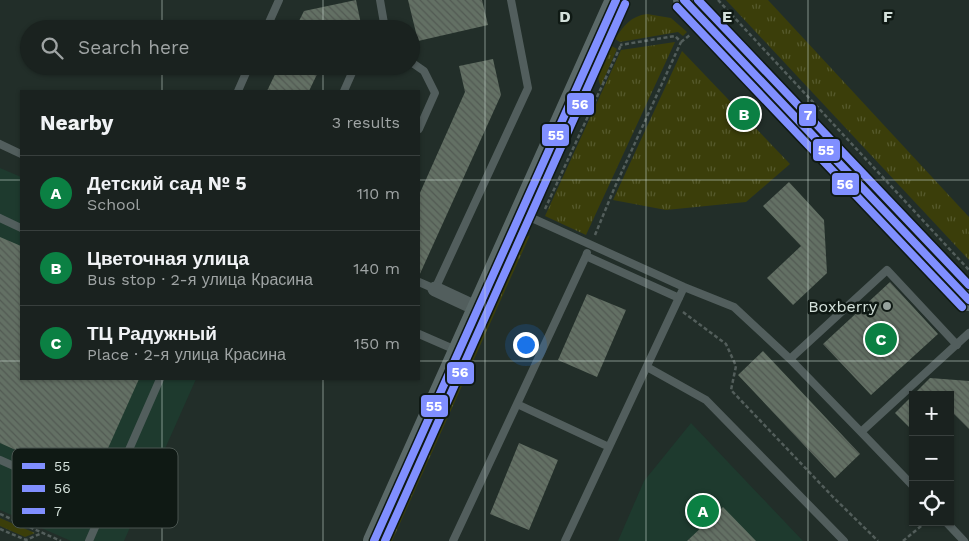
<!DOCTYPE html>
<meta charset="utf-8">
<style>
body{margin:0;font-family:"Work Sans",sans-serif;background:#232a28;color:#f1f3f6}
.controls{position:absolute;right:15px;bottom:15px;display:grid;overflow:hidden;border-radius:0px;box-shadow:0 1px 4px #0004}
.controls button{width:45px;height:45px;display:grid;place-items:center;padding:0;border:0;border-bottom:1px solid #383f3d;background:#1a221f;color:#f1f3f6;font:25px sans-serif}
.you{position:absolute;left:525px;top:344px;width:18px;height:18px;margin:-12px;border:4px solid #fff;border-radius:50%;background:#1a73e8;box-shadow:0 0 0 8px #1a73e833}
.badge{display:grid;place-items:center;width:32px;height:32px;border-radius:50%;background:#0b8043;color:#fff;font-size:16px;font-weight:700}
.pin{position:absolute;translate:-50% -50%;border:2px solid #fff;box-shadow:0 1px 5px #0006}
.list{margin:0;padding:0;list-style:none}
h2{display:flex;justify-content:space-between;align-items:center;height:65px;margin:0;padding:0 20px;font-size:21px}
h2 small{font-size:16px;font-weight:400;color:#9fa4a4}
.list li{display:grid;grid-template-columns:32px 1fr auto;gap:15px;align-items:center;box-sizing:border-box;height:75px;padding:0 20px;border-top:1px solid #383f3d}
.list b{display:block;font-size:19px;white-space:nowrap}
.list p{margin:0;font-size:16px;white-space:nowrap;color:#9fa4a4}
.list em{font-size:16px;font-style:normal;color:#9fa4a4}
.icon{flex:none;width:28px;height:28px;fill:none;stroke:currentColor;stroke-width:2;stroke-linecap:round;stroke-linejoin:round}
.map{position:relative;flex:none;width:969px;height:541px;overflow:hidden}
.search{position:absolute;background:#1a221f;box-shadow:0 1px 4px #0004;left:20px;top:20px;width:400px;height:55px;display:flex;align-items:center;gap:12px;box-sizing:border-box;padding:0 18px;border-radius:28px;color:#9fa4a4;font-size:19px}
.panel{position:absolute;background:#1a221f;box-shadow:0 1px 4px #0004;left:20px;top:90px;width:400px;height:290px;border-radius:0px}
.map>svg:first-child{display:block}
.built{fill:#1e3a2e}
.grass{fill:url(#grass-tufts)}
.building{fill:url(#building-back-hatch)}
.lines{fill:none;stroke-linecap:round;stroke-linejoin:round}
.path{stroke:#535e5b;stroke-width:2.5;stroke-dasharray:4 2.5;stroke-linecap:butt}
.lane{stroke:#525e5d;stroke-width:8}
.street{stroke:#525e5d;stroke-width:15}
.secondary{stroke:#5b6968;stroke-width:22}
.bus-1-casing{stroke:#0f1914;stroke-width:11}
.bus-2-casing{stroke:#0f1914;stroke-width:11}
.bus-3-casing{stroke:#0f1914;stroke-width:11}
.bus-1{stroke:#808fff;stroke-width:8}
.bus-2{stroke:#808fff;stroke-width:8}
.bus-3{stroke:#808fff;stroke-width:8}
.grid{fill:none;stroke:#d4e1db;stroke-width:1;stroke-opacity:0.55}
.poi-dot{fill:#96a29d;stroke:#0f1914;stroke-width:2}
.labels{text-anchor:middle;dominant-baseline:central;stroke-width:5;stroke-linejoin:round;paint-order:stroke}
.poi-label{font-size:16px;fill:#d4e1db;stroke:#0f1914;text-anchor:end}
.key{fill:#0f1914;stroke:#4a5550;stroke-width:1}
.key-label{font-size:14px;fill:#d4e1db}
.grid-label{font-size:16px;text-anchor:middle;font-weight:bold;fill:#d4e1db;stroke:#0f1914;stroke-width:5;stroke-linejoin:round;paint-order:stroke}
.line-badge{stroke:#0f1914;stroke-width:2}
.badge-label{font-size:14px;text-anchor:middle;font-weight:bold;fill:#fff}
</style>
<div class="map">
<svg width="969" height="541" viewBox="0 0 969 541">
<defs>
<pattern id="grass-tufts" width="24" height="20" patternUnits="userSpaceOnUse" patternTransform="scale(1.25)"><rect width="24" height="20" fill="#3b3e0a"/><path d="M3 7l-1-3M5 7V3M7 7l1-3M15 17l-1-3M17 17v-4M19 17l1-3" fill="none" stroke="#565a2d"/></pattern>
<pattern id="building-back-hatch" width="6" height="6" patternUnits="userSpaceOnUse" patternTransform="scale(1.25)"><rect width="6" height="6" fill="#637064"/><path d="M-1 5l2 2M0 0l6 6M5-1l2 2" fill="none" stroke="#525a53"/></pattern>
</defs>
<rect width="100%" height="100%" fill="#222e29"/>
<path class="built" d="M 0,168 L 21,177 L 21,379 L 196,379 L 124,541 L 71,541 L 0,510 Z
M 691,423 L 803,541 L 618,541 L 644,481 Z"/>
<path class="grass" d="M 726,0 L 768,0 L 969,217 L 969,260 Z
M 647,14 L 671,18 L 687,32 L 683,36 L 678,32 L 620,42 L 615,39 C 623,26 631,16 647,14 Z
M 675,42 L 586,235 L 545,216 L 621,50 Z
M 610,45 L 617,49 L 601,86 C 593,73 605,58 610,45 Z
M 682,51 L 790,164 L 746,202 L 666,210 L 613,200 Z
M 530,235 L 392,541 L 387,541 L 390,530 L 519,242 Z
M 0,518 L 35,533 L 25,537 L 0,526 Z"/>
<path class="building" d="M 356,0 L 362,29 L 295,29 L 304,11 Z
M 408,0 L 482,0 L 488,25 L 418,41 Z
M 493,59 L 501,95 L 419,276 L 419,195 L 465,92 L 459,66 Z
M 279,66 L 321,66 L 309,91 L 267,91 Z
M 789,182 L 824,220 L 827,273 L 793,305 L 767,278 L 801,246 L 763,206 Z
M 0,237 L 21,246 L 21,379 L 139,379 L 92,484 L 0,443 Z
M 890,282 L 938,334 L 871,395 L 823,344 Z
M 587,294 L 626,310 L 597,377 L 558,360 Z
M 763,351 L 860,454 L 835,478 L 738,375 Z
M 930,378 L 969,381 L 969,429 L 950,410 L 950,395 L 913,395 Z
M 913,395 L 913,431 L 895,413 Z
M 519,443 L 558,460 L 529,530 L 490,514 Z
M 723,507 L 756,541 L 687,541 Z"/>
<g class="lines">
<path class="path" d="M 718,0 L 969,270
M 681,42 L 690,35
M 545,209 L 621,45
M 595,235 L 614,189 L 681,42 L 675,36 L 620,45
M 683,312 L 726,344 L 736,366 L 731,390 L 833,497 L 878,541
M 0,514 L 61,541
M 0,529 L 26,540 L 42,533
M 903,541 L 926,522"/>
<path class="lane" d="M 380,0 L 385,29
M 266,29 L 279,0
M 411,62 L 424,71 L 435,93 L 419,129
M 238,91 L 249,66
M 344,91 L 355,66
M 0,144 L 21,154
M 523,214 L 684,287 L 734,307 L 790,359 L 861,432 L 913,486
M 0,218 L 21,228
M 587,253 L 586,256 L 679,298
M 586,256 L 517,404 L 609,447
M 419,282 L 435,289 L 528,88 L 511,0
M 419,334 L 458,351
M 790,359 L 887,270 L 957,345
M 647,367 L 706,400 L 844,541
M 861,432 L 969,333
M 0,460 L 104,506
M 946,522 L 964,541
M 89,541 L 160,379
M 453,541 L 517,404
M 565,541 L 684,287"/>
<path class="street" d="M 435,289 L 478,309"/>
<path class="secondary" d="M 684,0 L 969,300
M 374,541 L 616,0"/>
<defs>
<path id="bus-1" d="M 684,0 L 969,300
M 374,541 L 616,0"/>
<path id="bus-2" d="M 677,7 L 962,307
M 385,541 L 625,4"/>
<path id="bus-3" d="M 698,0 L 969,285"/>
</defs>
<use href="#bus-1" class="bus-1-casing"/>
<use href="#bus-2" class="bus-2-casing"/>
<use href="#bus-3" class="bus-3-casing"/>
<use href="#bus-1" class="bus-1"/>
<use href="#bus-2" class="bus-2"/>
<use href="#bus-3" class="bus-3"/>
</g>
<path class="grid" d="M 162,0 L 162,29M 323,0 L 323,29M 485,0 L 485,541M 646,0 L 646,541M 808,0 L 808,541M 162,66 L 162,91M 323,66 L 323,91M 0,180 L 21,180M 419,180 L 969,180M 0,361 L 21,361M 419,361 L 969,361M 162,379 L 162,541M 323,379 L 323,541"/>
<circle class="poi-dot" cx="887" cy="306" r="5"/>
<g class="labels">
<g class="poi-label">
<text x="877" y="306">Boxberry</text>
</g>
</g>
<rect x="12" y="448" width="166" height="80" rx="8" class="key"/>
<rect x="22" y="463" width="23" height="6" fill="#808fff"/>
<rect x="22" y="485" width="23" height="7" fill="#808fff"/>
<rect x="22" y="508" width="23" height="6" fill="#808fff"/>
<g class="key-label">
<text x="54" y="471">55</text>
<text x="54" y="493">56</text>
<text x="54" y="516">7</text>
</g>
<g class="grid-label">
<text x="565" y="22">D</text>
<text x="727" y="22">E</text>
<text x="888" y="22">F</text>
</g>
<g class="line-badge">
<rect x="566" y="92" width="29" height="24" rx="5" fill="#808fff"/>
<rect x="798" y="103" width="19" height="24" rx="5" fill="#808fff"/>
<rect x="541" y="123" width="29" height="24" rx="5" fill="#808fff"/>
<rect x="812" y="138" width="29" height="24" rx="5" fill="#808fff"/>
<rect x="831" y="172" width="29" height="24" rx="5" fill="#808fff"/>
<rect x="446" y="361" width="29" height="24" rx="5" fill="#808fff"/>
<rect x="420" y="394" width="29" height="24" rx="5" fill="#808fff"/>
</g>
<g class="badge-label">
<text x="580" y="109">56</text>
<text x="808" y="120">7</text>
<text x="556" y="140">55</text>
<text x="826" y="155">55</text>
<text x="845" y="189">56</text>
<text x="460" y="377">56</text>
<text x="434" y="411">55</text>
</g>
</svg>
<div class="controls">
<button>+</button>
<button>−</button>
<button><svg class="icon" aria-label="locate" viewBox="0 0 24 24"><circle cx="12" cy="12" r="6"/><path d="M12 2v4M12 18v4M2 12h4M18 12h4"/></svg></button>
</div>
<div class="you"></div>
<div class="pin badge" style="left:703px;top:511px">A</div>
<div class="pin badge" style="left:744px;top:114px">B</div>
<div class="pin badge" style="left:881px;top:339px">C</div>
<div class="search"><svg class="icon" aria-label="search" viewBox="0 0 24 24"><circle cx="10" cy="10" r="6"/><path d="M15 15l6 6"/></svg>Search here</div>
<section class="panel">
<h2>Nearby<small>3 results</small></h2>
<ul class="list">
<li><span class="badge">A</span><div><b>Детский сад № 5</b><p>School</p></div><em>110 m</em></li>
<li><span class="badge">B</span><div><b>Цветочная улица</b><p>Bus stop · 2-я улица Красина</p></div><em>140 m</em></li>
<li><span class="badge">C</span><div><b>ТЦ Радужный</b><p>Place · 2-я улица Красина</p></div><em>150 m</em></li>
</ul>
</section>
</div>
